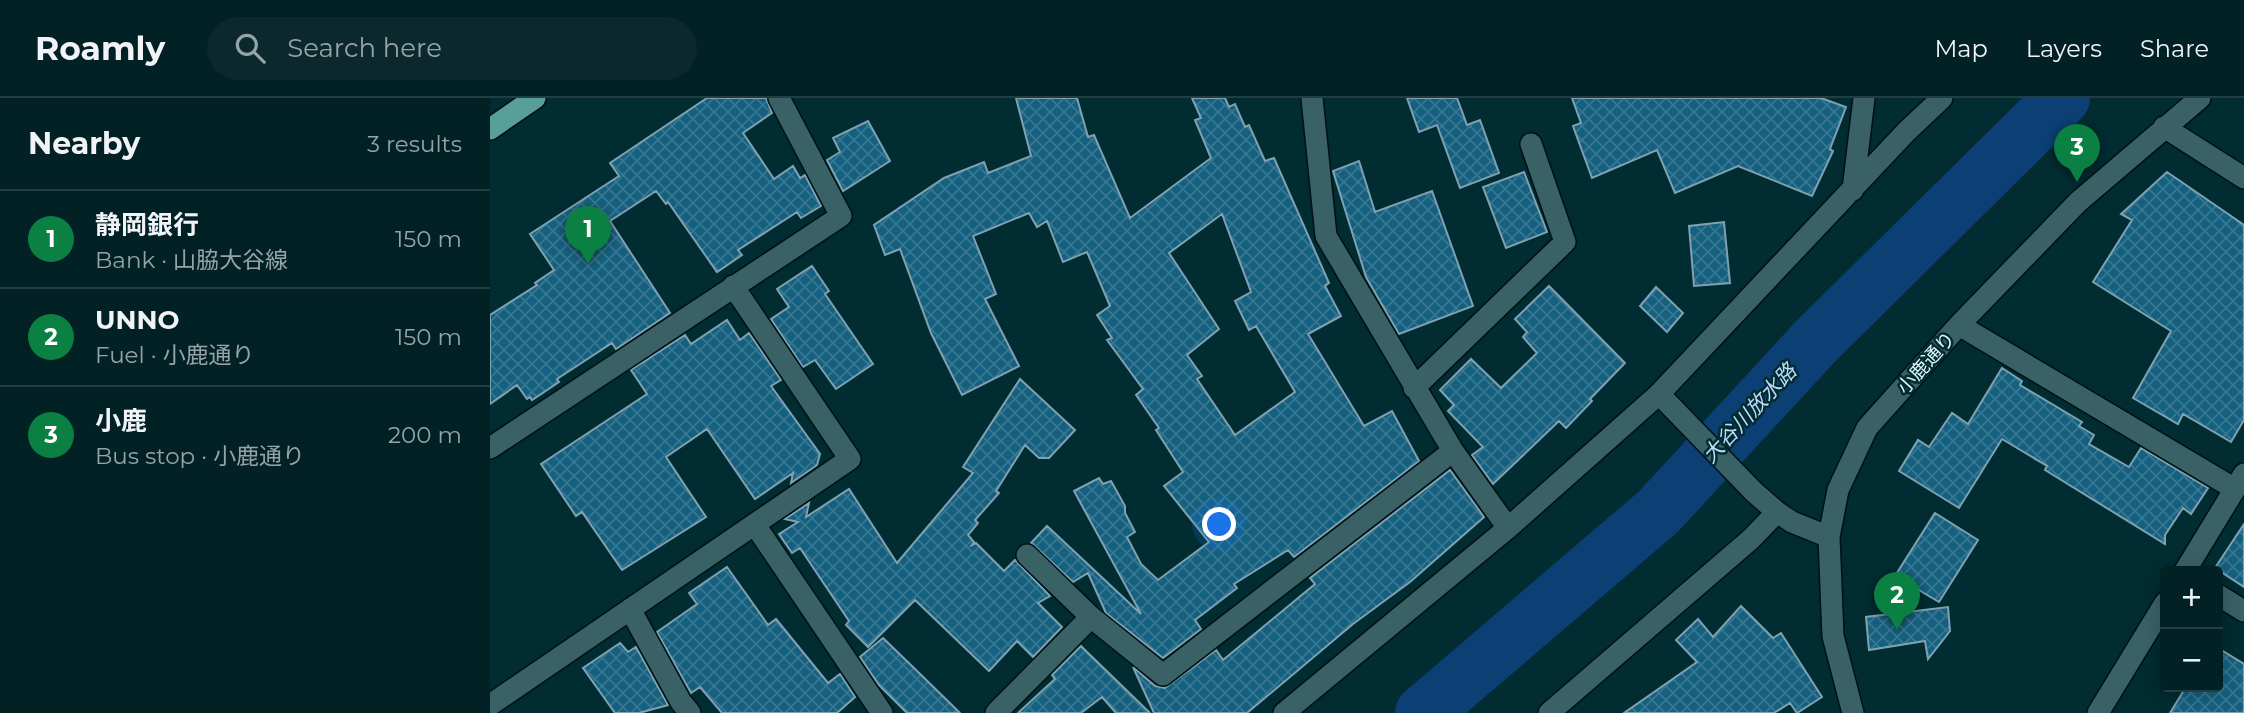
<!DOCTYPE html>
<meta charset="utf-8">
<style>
body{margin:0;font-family:Montserrat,"Noto Sans JP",sans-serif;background:#0b292d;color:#f1f3f6}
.controls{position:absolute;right:21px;bottom:21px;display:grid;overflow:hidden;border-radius:7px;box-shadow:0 4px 18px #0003}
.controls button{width:63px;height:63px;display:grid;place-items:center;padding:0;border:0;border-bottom:2px solid #233e42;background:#012125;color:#f1f3f6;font:35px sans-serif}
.you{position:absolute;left:730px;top:427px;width:24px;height:24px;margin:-18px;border:5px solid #fff;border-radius:50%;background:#1a73e8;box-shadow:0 0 0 10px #1a73e833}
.badge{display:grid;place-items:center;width:46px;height:46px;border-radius:50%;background:#0b8043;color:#fff;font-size:23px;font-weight:700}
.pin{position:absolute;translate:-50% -58px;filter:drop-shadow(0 2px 4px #0008)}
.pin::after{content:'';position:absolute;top:37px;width:24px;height:21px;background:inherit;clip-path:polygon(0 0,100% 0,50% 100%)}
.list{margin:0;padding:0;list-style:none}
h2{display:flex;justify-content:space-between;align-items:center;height:91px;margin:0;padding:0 28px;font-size:30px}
h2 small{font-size:23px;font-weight:400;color:#96a3a7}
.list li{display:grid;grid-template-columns:46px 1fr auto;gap:21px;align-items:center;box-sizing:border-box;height:98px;padding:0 28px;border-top:2px solid #233e42}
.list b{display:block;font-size:26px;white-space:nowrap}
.list p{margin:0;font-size:23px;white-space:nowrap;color:#96a3a7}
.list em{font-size:23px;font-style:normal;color:#96a3a7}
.icon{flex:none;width:38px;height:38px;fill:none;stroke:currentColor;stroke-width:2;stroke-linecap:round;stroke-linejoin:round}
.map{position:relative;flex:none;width:1754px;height:615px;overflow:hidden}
header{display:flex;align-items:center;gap:42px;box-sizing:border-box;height:98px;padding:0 35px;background:#012125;border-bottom:2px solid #233e42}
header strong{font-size:33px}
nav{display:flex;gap:38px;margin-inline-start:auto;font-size:24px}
.search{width:490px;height:63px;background:#0b292d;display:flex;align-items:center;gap:18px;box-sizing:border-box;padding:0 24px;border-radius:38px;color:#96a3a7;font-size:26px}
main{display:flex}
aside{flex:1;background:#012125}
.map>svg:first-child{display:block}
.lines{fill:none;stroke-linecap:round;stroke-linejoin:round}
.river{stroke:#0c3f74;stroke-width:56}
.building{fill:url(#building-cross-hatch);stroke:#7fa1b2;stroke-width:2;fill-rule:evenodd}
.minor-casing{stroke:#011215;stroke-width:24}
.major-casing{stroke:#011215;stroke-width:24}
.minor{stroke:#3a6166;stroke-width:21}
.major{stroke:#579f98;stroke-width:21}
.labels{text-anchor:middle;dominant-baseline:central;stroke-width:5;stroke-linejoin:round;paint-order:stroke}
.street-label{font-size:19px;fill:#e0f6f8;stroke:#012c31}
.water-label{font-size:21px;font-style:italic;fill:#bfd9fa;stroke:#012c31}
</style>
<header>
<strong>Roamly</strong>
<div class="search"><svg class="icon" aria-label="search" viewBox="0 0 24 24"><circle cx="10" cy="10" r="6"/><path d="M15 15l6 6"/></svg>Search here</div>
<nav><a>Map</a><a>Layers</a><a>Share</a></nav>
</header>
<main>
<aside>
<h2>Nearby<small>3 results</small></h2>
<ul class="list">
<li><span class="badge">1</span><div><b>静岡銀行</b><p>Bank · 山脇大谷線</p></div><em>150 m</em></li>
<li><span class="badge">2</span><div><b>UNNO</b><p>Fuel · 小鹿通り</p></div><em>150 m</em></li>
<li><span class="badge">3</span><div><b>小鹿</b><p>Bus stop · 小鹿通り</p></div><em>200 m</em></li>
</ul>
</aside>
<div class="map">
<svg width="1754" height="615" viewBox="0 0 1754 615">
<defs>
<pattern id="building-cross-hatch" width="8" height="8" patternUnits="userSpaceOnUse" patternTransform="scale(1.75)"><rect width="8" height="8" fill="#15607e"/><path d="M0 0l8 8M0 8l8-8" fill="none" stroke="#377791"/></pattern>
</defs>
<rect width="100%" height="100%" fill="#012c31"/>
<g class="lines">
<path class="river" d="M 933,615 L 1168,414 L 1326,243 L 1572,0"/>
</g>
<path class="building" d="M 217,0 L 276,0 L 282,15 L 253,35 L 284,81 L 303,68 L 310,80 L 315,77 L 331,108 L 311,120 L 307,114 L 248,152 L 252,157 L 227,174 L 178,104 L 176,106 L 166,93 L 120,123 L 180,215 L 126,251 L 122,245 L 67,281 L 69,284 L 42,302 L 40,299 L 37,301 L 27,287 L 0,306 L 0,217 L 47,187 L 45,185 L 64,172 L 40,136 L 129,78 L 120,65 Z
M 526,0 L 587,0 L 598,39 L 604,37 L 640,120 L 721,60 L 705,22 L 711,20 L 702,0 L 735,0 L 739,9 L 745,6 L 755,29 L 759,27 L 775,63 L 784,60 L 839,185 L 835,188 L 851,218 L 818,236 L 874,328 L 902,313 L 929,363 L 804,459 L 798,452 L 744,486 L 747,490 L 705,522 L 711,531 L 673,560 L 616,515 L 598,475 L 583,484 L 541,445 L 557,428 L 651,516 L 584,393 L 609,380 L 613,386 L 621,383 L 635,408 L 635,415 L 645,434 L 637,439 L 651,466 L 668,482 L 719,444 L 674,388 L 693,374 L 666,332 L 669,330 L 646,297 L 653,291 L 617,242 L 622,240 L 607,217 L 620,208 L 597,154 L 573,164 L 557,123 L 547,129 L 539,115 L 483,138 L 506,196 L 495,201 L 529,268 L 472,297 L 441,235 L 410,151 L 395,157 L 384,127 L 454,80 L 494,64 L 498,75 L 541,58 ZM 732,116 L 761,194 L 745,203 L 759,232 L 766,228 L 805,294 L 745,337 L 707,281 L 712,278 L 697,257 L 729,231 L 679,155 Z
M 917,0 L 967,0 L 977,27 L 990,22 L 1009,75 L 970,90 L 947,27 L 929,34 Z
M 1082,0 L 1331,0 L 1356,9 L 1340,51 L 1343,53 L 1322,98 L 1248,68 L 1185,95 L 1167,52 L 1102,80 L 1083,28 L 1091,25 Z
M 378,23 L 400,63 L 353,93 L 337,62 L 350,54 L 343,40 Z
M 869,63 L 885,114 L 942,93 L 983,208 L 909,236 L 876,179 L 843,73 Z
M 1034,74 L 1057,134 L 1016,150 L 993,89 Z
M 1677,74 L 1754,127 L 1754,322 L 1741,344 L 1693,316 L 1688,326 L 1643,300 L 1681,233 L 1603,184 L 1642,122 L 1631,116 Z
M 1234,124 L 1240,185 L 1204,188 L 1199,128 Z
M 322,168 L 339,193 L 335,196 L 383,266 L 346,291 L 325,262 L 313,269 L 281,221 L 299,209 L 287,191 Z
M 1059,188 L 1135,265 L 1100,301 L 1102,303 L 1076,330 L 1069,323 L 1003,386 L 982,357 L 993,349 L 958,313 L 964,307 L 950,292 L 981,261 L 1011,290 L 1047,255 L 1033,239 L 1037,234 L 1025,221 Z
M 1166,189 L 1193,215 L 1177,234 L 1150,208 Z
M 237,222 L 250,242 L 259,235 L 291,282 L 281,288 L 330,356 L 327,367 L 301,385 L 303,375 L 265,401 L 217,331 L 176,359 L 216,419 L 132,472 L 92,414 L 86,418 L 51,366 L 157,296 L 141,272 L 195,237 L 201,246 Z
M 1512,270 L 1532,283 L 1530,287 L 1592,324 L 1589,328 L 1604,337 L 1599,346 L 1639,369 L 1651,350 L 1718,390 L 1701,416 L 1693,410 L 1675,437 L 1675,446 L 1555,372 L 1557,368 L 1512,341 L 1469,410 L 1409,373 L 1428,342 L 1439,349 L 1462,315 L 1478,326 Z
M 530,281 L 585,332 L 559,360 L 549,360 L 535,347 L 506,393 L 509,395 L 485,422 L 488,425 L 478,437 L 484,444 L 482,447 L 486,445 L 514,473 L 525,462 L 560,498 L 548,505 L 572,529 L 543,559 L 527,543 L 499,573 L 425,502 L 378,549 L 356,527 L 359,523 L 310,450 L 302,455 L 289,436 L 308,424 L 295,421 L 319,405 L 316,419 L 359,391 L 407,465 L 483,375 L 473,369 Z
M 960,372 L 994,419 L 920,484 L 863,526 L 757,615 L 664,615 L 643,569 L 665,588 L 675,590 L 726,552 L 733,562 L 825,486 L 820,480 Z
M 1445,415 L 1488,442 L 1449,504 L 1405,478 Z
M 1754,426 L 1754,489 L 1725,470 Z
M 237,469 L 278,527 L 286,521 L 338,585 L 350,576 L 365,599 L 347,615 L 232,615 L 210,589 L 201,595 L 167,534 L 207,506 L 199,495 Z
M 1251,508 L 1283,540 L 1291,535 L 1332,599 L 1307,615 L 1300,605 L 1284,615 L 1134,615 L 1207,564 L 1186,542 L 1208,521 L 1223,539 Z
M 1458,509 L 1460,533 L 1438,561 L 1435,543 L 1379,552 L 1376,519 Z
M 393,540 L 425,571 L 470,615 L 417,615 L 389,587 L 370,559 Z
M 130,545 L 138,554 L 146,549 L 178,607 L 149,615 L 125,615 L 93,570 Z
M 591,548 L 596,553 L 660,615 L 626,615 L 612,599 L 591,615 L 528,615 L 565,581 L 562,577 Z
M 1728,550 L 1754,566 L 1754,615 L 1680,615 L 1696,589 L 1728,589 Z"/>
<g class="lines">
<defs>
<path id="minor" d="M 822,0 L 836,138 L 963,353 L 1018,430
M 1674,29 L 1754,80
M 1363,92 L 1374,0
M 1469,227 L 1745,391
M 924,290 L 1075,144 L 1041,46
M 1169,296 L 1264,394 L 1287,414 L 1302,424 L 1339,439
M 0,350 L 351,118 L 289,0
M 265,427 L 392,615
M 537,457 L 601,519 L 673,577 L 963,353
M 1695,473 L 1754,376
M 1728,497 L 1754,513
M 140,511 L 191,604 L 200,615
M 0,607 L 360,361 L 243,188
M 506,615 L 601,519
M 794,615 L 1018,430 L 1169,296 L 1417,33 L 1452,0
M 1059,615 L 1261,441 L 1287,414
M 1363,615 L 1343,538 L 1339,439 L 1348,392 L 1377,330 L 1469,227 L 1588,104 L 1710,0
M 1608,615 L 1675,505"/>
<path id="major" d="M 0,31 L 45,0"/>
</defs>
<use href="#minor" class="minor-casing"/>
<use href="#major" class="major-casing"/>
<use href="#minor" class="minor"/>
<use href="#major" class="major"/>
</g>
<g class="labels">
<g class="street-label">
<text transform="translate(1436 265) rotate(-48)">小鹿通り</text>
</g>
<g class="water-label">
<text transform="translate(1259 315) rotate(-47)">大谷川放水路</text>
</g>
</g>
</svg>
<div class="controls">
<button>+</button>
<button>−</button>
</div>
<div class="you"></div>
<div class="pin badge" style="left:98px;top:166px">1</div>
<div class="pin badge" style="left:1407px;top:532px">2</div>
<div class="pin badge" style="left:1587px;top:84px">3</div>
</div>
</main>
